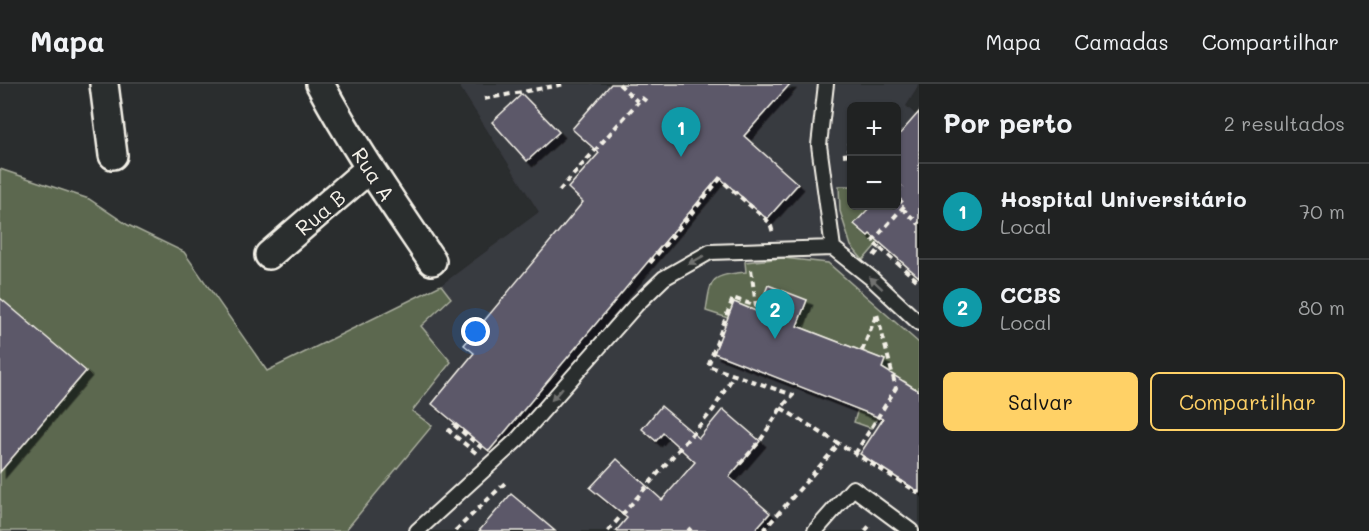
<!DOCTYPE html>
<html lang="pt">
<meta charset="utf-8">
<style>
body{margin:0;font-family:Mali,sans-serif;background:#2d2f2f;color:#f1f3f6}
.controls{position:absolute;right:18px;top:18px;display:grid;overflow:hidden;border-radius:9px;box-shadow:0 2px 4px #0004}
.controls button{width:54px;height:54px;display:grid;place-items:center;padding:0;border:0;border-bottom:2px solid #3d3f40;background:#202222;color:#f1f3f6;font:30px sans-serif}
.you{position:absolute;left:476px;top:248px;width:21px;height:21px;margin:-15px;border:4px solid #fff;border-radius:50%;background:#1a73e8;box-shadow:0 0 0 9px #1a73e833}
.badge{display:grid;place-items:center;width:39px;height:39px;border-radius:50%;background:#ffd166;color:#fff;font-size:20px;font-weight:700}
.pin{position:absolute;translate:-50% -50px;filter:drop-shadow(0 2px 3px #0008)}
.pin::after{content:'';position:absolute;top:32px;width:21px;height:18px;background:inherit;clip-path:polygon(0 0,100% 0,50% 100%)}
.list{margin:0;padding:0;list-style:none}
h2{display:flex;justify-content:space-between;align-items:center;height:78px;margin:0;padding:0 24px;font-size:26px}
h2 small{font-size:20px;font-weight:400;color:#a2a4a5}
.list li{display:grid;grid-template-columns:39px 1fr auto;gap:18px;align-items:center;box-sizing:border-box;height:96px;padding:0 24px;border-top:2px solid #3d3f40}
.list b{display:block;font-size:22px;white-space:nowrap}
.list p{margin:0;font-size:20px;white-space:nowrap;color:#a2a4a5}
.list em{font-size:20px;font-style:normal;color:#a2a4a5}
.actions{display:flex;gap:12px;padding:18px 24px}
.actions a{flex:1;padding:14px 0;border:2px solid #ffd166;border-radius:9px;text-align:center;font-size:21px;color:#ffd166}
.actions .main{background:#ffd166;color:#111}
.map{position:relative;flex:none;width:919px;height:447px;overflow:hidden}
header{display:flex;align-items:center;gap:36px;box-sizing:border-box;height:84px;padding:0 30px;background:#202222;border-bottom:2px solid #3d3f40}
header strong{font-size:28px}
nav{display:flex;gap:33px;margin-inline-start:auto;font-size:21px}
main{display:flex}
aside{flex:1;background:#202222}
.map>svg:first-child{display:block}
.built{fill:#393a40;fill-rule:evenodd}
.green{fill:#5b6850;stroke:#a8ac9c;stroke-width:1.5}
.building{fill:#5c5869;stroke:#f4f1e8;stroke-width:1.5;filter:url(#shadow)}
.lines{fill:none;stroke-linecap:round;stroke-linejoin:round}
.lane-casing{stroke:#f4f1e8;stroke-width:18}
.street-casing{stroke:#f4f1e8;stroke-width:32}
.path{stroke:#f4f1e8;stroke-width:4;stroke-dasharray:6 4.5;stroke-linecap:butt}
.lane{stroke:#2a2d2e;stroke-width:14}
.street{stroke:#2a2d2e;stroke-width:27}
.oneway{fill:#71726f}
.labels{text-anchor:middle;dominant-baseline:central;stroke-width:5;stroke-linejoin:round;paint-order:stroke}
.street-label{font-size:21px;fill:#f4f1e8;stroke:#2a2d2e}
</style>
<header>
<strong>Mapa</strong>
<nav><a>Mapa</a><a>Camadas</a><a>Compartilhar</a></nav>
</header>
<main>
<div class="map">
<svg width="919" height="447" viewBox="0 0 919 447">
<defs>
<filter id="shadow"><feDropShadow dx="5.5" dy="5.5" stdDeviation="0" flood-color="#0009"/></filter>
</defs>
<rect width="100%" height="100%" fill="#2a2d2e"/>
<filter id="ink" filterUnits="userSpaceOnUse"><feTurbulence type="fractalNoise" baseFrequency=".0167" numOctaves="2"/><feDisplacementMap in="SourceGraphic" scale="12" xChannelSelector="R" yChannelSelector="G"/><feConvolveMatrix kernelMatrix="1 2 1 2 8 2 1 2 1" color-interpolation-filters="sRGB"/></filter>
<g filter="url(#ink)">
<path class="built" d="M 458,0 L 918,0 L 916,6 L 906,22 L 916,31 L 919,31 L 919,447 L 148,447 L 267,287 L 441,201 L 539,128 ZM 852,22 L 896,22 L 896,122 L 852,122 Z"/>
<path class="green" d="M 0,85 L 89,115 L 128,141 L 184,168 L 267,287 L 441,201 L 451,214 L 421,242 L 451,278 L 412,327 L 432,342 L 345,447 L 0,447 Z
M 897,96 L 919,116 L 902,131 L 863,176 L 851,162 L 840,127 L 839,102 L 851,102 L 852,122 L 896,122 Z
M 783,174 L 828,179 L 919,259 L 919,307 L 904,297 L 896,304 L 871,344 L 854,338 L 858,325 L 865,327 L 885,276 L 797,242 L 807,216 L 758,228 L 734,218 L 728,234 L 706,227 C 711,192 711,192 746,188 L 745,178 Z"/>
<path class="building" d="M 611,0 L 790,0 L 744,52 L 798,100 L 767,135 L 719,93 L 489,367 L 432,320 L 474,269 L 464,261 L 583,118 L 568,104 L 599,69 L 572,45 Z
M 522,10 L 559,48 L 527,77 L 492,38 Z
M 919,28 L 919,193 L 870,150 L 868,152 L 854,140 L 871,122 L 897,122 L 897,53 Z
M 768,201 L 807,216 L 797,242 L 885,276 L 882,284 L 919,307 L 919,408 L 860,370 L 883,335 L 714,269 L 734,218 L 758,228 Z
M 0,214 L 86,287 L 0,388 Z
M 661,322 L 699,354 L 723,325 L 760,357 L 729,393 L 770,429 L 754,447 L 616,447 L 627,434 L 590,404 L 617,375 L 662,416 L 695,378 L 663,349 L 656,357 L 642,345 Z
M 511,410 L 535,430 L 555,447 L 479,447 Z"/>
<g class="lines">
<defs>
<path id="lane" d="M 826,0 L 819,61 L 833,164
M 417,447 L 518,355 L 636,221 L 664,194 L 710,168 L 833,164 L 871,194 L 919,239
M 815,447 L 853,404 L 911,447"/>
<path id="street" d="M 104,0 L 113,71
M 320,0 C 353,62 393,119 432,177
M 269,171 L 370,84"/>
</defs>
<use href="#lane" class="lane-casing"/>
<use href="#street" class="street-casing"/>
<path class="path" d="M 619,0 L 638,18 L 642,14 L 646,17
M 484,15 L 565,0
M 852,57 L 846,63 L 852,69
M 843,71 L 852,70
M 896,100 L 902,104
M 559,107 L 638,18
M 896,110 L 903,102
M 902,124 L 919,140
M 880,164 L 872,158 L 905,121 L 896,113
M 874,172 L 880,164 L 919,198
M 650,179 L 720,95 L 770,139 L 773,149
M 862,267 L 877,229
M 781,324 L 919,409
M 476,369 L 449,347 L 454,341 L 483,365
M 855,370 L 896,304 L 877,230
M 740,380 L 760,357 L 781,324 L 793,311 L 708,282 L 733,214 L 756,222 L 751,185
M 688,444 L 691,447
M 455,447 L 505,399
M 608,447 L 713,326 L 734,291
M 763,447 L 839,360
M 865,447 L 871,440"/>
<use href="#lane" class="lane"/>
<use href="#street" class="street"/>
</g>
<defs><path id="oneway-solid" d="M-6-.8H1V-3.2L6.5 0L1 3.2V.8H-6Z" transform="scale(1.5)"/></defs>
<g class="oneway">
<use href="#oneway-solid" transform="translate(696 176) rotate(151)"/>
<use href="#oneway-solid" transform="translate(876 199) rotate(-137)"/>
<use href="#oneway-solid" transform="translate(557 310) rotate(131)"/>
</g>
</g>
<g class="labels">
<g class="street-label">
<text transform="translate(374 90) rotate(57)">Rua A</text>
<text transform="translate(320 128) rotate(-40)">Rua B</text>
</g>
</g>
</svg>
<div class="controls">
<button>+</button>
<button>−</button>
</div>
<div class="you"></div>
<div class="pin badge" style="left:681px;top:73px;background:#0f9aa8">1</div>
<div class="pin badge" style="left:775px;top:255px;background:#0f9aa8">2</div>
</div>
<aside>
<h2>Por perto<small>2 resultados</small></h2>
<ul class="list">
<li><span class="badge" style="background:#0f9aa8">1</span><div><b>Hospital Universitário</b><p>Local</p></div><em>70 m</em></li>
<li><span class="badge" style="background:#0f9aa8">2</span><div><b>CCBS</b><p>Local</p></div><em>80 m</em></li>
</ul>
<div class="actions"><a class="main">Salvar</a><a>Compartilhar</a></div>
</aside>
</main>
